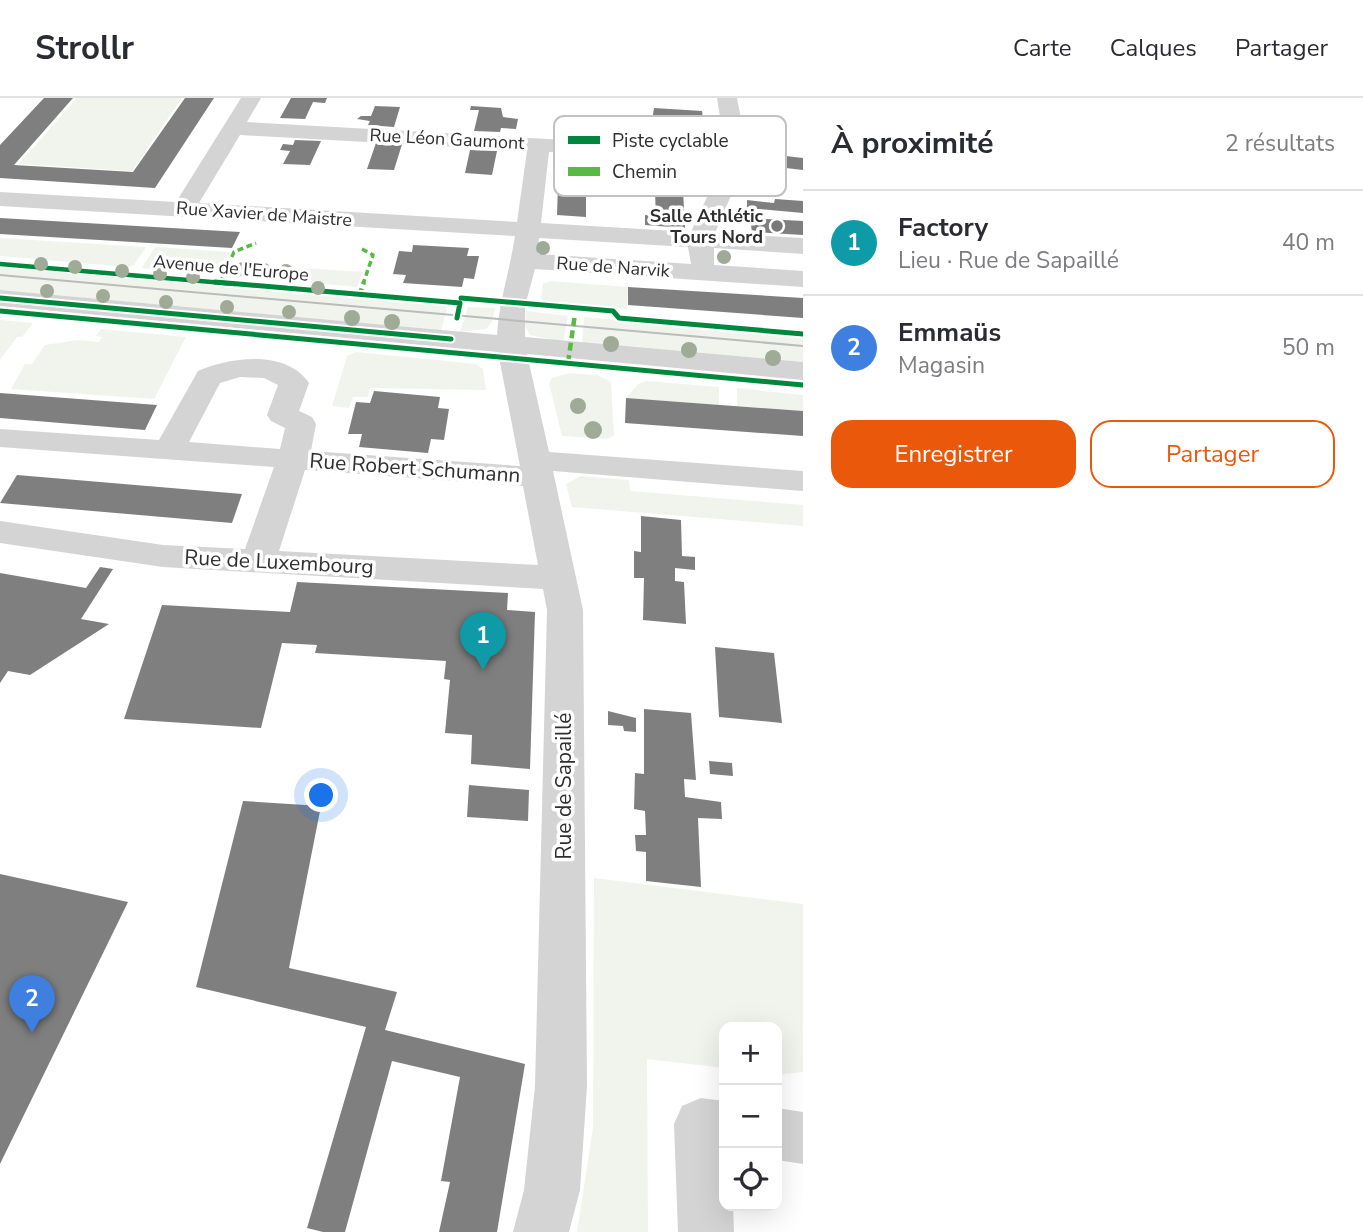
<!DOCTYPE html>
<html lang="fr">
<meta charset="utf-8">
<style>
body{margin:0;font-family:"Nunito Sans",sans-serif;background:#f2f2f3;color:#2b2b33}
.controls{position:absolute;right:21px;bottom:21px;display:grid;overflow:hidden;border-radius:14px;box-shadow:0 7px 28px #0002}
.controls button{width:63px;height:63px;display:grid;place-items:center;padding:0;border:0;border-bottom:2px solid #e1e1e2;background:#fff;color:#2b2b33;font:35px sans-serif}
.you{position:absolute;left:322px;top:698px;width:24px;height:24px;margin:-18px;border:5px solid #fff;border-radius:50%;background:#1a73e8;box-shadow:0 0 0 10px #1a73e833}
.badge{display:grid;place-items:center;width:46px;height:46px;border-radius:50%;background:#ea580c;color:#fff;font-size:23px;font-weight:700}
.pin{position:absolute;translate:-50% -58px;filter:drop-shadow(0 2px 4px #0008)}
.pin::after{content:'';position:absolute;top:37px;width:24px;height:21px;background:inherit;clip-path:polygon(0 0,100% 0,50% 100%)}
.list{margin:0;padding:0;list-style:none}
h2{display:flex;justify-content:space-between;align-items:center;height:91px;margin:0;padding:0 28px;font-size:30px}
h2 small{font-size:23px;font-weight:400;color:#7c7c81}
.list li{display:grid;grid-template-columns:46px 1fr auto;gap:21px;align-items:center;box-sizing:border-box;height:105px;padding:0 28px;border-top:2px solid #e1e1e2}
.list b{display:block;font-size:26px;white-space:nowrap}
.list p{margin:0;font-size:23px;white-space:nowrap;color:#7c7c81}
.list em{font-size:23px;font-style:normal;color:#7c7c81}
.actions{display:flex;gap:14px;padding:21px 28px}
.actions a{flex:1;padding:16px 0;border:2px solid #ea580c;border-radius:21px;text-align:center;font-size:24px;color:#ea580c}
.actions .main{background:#ea580c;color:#fff}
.icon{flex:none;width:38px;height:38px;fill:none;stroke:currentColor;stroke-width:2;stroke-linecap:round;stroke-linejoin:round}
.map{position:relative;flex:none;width:803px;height:1134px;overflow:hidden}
header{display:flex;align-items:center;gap:42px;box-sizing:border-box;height:98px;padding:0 35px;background:#fff;border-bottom:2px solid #e1e1e2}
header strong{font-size:33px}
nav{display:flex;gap:38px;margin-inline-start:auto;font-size:24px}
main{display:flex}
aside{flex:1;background:#fff}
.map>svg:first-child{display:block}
.green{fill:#f1f4ed}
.building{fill:#7f7f7f}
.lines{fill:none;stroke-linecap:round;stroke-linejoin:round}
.street{fill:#d4d4d4;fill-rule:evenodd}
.tram{stroke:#bbb;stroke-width:2}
.quiet-far1{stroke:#58b947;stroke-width:3.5;stroke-dasharray:6 3.5;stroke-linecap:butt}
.quiet{stroke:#58b947;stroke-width:4.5;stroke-dasharray:8 4.5;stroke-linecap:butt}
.cycleway-far1-casing{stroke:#fff;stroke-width:7}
.cycleway-casing{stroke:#fff;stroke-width:9}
.cycleway-far1{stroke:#00873e;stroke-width:4.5}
.cycleway{stroke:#00873e;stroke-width:5}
.tree{fill:#9fab97}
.poi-dot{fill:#787878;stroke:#fff;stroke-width:2.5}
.labels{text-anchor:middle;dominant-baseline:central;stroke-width:7;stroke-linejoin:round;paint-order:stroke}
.far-street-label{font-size:18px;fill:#2f2f2f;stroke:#fff}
.far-poi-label{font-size:18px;font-weight:bold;fill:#2f2f2f;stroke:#fff;text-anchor:end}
.street-label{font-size:21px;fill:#2f2f2f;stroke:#fff}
.key{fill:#fff;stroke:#c1c1c1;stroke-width:2}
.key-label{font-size:19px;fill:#2f2f2f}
</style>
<header>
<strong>Strollr</strong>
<nav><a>Carte</a><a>Calques</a><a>Partager</a></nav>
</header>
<main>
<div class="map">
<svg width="803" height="1134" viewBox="0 0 803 1134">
<rect width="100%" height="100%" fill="#fff"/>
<path class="green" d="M 77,0 L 182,0 L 132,73 L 19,66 Z
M 0,140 L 146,149 L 134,167 L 128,169 L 0,158 Z
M 155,149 L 230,154 L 220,173 L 215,176 L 142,170 Z
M 242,166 L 363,174 L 357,189 L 235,178 L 230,175 L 235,167 Z
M 0,168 L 448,207 L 441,232 L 0,192 Z
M 551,183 L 628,189 L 627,211 L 544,204 L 541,200 L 543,185 Z
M 468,209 L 495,210 L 492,224 L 486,231 L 460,234 Z
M 526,213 L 568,218 L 563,244 L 530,237 L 525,228 Z
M 584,219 L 803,237 L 803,264 L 582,245 Z
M 0,222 L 33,225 L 22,239 L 17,239 L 0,262 Z
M 101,231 L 186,239 L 154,301 L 11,291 L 25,266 L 32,266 L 45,247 L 78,242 L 99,244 L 102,239 L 96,238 Z
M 356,254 L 476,266 L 483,271 L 486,292 L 370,290 L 368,299 L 353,299 L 349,310 L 332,308 L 347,258 Z
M 569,275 L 597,277 L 611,284 L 614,338 L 607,341 L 562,338 L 549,285 L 552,280 Z
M 646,283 L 719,289 L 719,307 L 626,300 L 638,286 Z
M 737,290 L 803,297 L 803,313 L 737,308 Z
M 581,378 L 629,382 L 630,393 L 803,407 L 803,428 L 572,409 L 566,386 Z
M 594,780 L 803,806 L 803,974 L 777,977 L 777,929 L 724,929 L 724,970 L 647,961 L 648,1134 L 577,1134 L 593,1030 Z"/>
<path class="building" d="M 44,0 L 73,0 L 14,67 L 133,74 L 185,0 L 214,0 L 155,90 L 0,80 L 0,47 Z
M 291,0 L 327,0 L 325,5 L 313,4 L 305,21 L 280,20 Z
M 375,8 L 400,9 L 394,29 L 368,27 L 370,23 L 357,21 L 361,18 L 371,18 Z
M 471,8 L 501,10 L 503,19 L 518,21 L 516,31 L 501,30 L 500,34 L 474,33 L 479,12 L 470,12 Z
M 654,10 L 702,13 L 703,20 L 688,20 L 689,30 L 719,32 L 723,48 L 717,50 L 699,49 L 697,36 L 651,30 Z
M 295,42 L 321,43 L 310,67 L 283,66 L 290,53 L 280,52 L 283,46 L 293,47 Z
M 377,42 L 403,43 L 394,72 L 367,71 Z
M 470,52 L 497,53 L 492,77 L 465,75 Z
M 777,57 L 803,60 L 803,72 L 750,66 L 752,61 L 776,63 Z
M 558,87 L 586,89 L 586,119 L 557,117 Z
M 651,91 L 683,92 L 685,130 L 645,127 L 645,117 L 656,118 L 655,95 L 651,95 Z
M 775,101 L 803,103 L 803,115 L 747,110 L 747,102 L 774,105 Z
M 0,120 L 240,134 L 232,150 L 0,136 Z
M 750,120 L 803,123 L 803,137 L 752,134 Z
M 413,147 L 469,150 L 467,158 L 479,158 L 474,181 L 464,180 L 462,189 L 403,185 L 406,177 L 393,176 L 399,153 L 412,154 Z
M 628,189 L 803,200 L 803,220 L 628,207 Z
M 374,293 L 440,299 L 438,310 L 449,311 L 444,342 L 431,341 L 428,355 L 359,349 L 362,336 L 348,336 L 356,304 L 370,305 Z
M 0,295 L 157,307 L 145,332 L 0,320 Z
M 626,300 L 803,313 L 803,338 L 625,325 Z
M 17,377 L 242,396 L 232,425 L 0,405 Z
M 641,418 L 681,422 L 682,458 L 695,459 L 695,472 L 675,470 L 675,483 L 684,484 L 686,526 L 643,522 L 644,480 L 634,480 L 634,453 L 641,454 Z
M 100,469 L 113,471 L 81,521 L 109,526 L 30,577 L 8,573 L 0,585 L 0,475 L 86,490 Z
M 297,484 L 508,495 L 507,512 L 535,514 L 530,671 L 471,666 L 472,637 L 445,635 L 450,582 L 444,581 L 446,563 L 315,555 L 317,547 L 282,545 L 261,630 L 124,621 L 162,507 L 290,514 Z
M 715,549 L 774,555 L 782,625 L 719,619 Z
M 644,611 L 691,615 L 696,682 L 684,681 L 685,699 L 721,704 L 722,721 L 698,720 L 701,789 L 646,783 L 646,754 L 636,753 L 635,737 L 646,737 L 645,713 L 634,711 L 635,675 L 644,676 Z
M 608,613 L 636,620 L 636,634 L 624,633 L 623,628 L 608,627 Z
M 709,663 L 732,665 L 733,678 L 710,676 Z
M 469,687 L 529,692 L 528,723 L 467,719 Z
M 243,703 L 321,708 L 289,870 L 397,894 L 385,932 L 525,966 L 497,1134 L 439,1134 L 450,1084 L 441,1083 L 460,979 L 392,963 L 345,1134 L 323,1134 L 307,1130 L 366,929 L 196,889 Z
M 0,776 L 128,804 L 0,1066 Z"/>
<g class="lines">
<path class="street" d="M 241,0 L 261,0 L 247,24 L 725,51 L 717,0 L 737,0 L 748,58 L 715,135 L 803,140 L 803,156 L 714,150 L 714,167 L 803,173 L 803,189 L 535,171 L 525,208 L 525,239 L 803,264 L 803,282 L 527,256 L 549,354 L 803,373 L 803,393 L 553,373 L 583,512 L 587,988 L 580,1092 L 569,1134 L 513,1134 L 524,1092 L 535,988 L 547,512 L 543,491 L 163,469 L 0,445 L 0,423 L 163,447 L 245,451 L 274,369 L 0,349 L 0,331 L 159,342 L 198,273 C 230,259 286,251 309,285 L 299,313 L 312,319 L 316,326 L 311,353 L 520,368 L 498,254 L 0,208 L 0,192 L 497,237 C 499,203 510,172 515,138 L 0,108 L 0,94 L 176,104 ZM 240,37 L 527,53 L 517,124 L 199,105 ZM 549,54 L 723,64 L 691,134 L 541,125 ZM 539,140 L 688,149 L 691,166 L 538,156 ZM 240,279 L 264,280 L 278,287 L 267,317 L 271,323 L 285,330 L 280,351 L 189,344 L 220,285 ZM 305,372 L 523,388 L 538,467 L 279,453 Z
M 701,1000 L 724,1003 L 724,1108 L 733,1108 L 734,1134 L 678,1134 L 674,1026 L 682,1008 Z
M 777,1010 L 803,1014 L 803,1066 L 777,1062 Z"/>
<path class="tram" d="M 0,177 L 803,248"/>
<path class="quiet-far1" d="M 362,151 L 373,157 L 363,186
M 220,185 L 234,154 L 256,145"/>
<path class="quiet" d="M 359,198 L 364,184
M 568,265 L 575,216"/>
<defs>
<path id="cycleway-far1" d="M 0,166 L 235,186"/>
<path id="cycleway" d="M 215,184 L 460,205 L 457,220
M 0,200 L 451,241
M 461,200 L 613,213 L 619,220 L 803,236
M 0,213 L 803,287"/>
</defs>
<use href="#cycleway-far1" class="cycleway-far1-casing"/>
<use href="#cycleway" class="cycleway-casing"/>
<use href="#cycleway-far1" class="cycleway-far1"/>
<use href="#cycleway" class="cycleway"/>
</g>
<g class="tree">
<circle cx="543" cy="150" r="7"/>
<circle cx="724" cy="159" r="7"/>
<circle cx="41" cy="166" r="7"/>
<circle cx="75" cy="169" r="7"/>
<circle cx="243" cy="171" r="7"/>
<circle cx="264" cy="172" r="7"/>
<circle cx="122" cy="173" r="7"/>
<circle cx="286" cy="173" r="7"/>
<circle cx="160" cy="176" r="7"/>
<circle cx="193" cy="179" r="7"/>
<circle cx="318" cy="190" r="7"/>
<circle cx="47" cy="193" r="7"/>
<circle cx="103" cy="198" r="7"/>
<circle cx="166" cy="204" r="7"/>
<circle cx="227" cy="209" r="7"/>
<circle cx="289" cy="214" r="7"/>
<circle cx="352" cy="220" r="8"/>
<circle cx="392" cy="224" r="8"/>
<circle cx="611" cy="246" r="8"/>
<circle cx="689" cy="252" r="8"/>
<circle cx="773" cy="260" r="8"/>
<circle cx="578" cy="308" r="8"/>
<circle cx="593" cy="332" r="9"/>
</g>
<circle class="poi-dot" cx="777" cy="128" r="7"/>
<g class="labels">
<g class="far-street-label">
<text transform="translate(447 41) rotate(3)">Rue Léon Gaumont</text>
<text transform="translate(264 116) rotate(4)">Rue Xavier de Maistre</text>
<text transform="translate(613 169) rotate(4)">Rue de Narvik</text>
<text transform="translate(231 170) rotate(5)">Avenue de l'Europe</text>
</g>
<g class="far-poi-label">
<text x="763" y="118">Salle Athlétic<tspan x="763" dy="21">Tours Nord</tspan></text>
</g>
<g class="street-label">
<text transform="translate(415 370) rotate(4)">Rue Robert Schumann</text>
<text transform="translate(279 464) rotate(3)">Rue de Luxembourg</text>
<text transform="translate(564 688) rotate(-90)">Rue de Sapaillé</text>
</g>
</g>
<rect x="554" y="18" width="232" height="80" rx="10" class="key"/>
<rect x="568" y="38" width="32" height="8" fill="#00873e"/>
<rect x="568" y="69" width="32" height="9" fill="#58b947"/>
<g class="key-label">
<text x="612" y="49">Piste cyclable</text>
<text x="612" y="80">Chemin</text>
</g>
</svg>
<div class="controls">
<button>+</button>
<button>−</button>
<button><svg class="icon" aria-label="locate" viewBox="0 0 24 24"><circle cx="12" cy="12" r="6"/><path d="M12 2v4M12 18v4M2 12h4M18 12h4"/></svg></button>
</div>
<div class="you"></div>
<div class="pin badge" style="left:483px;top:572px;background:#0f9aa8">1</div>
<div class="pin badge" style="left:32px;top:935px;background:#3f7fe0">2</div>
</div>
<aside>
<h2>À proximité<small>2 résultats</small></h2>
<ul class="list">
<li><span class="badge" style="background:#0f9aa8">1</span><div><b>Factory</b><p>Lieu · Rue de Sapaillé</p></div><em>40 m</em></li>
<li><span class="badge" style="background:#3f7fe0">2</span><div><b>Emmaüs</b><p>Magasin</p></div><em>50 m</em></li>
</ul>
<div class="actions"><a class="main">Enregistrer</a><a>Partager</a></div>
</aside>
</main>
